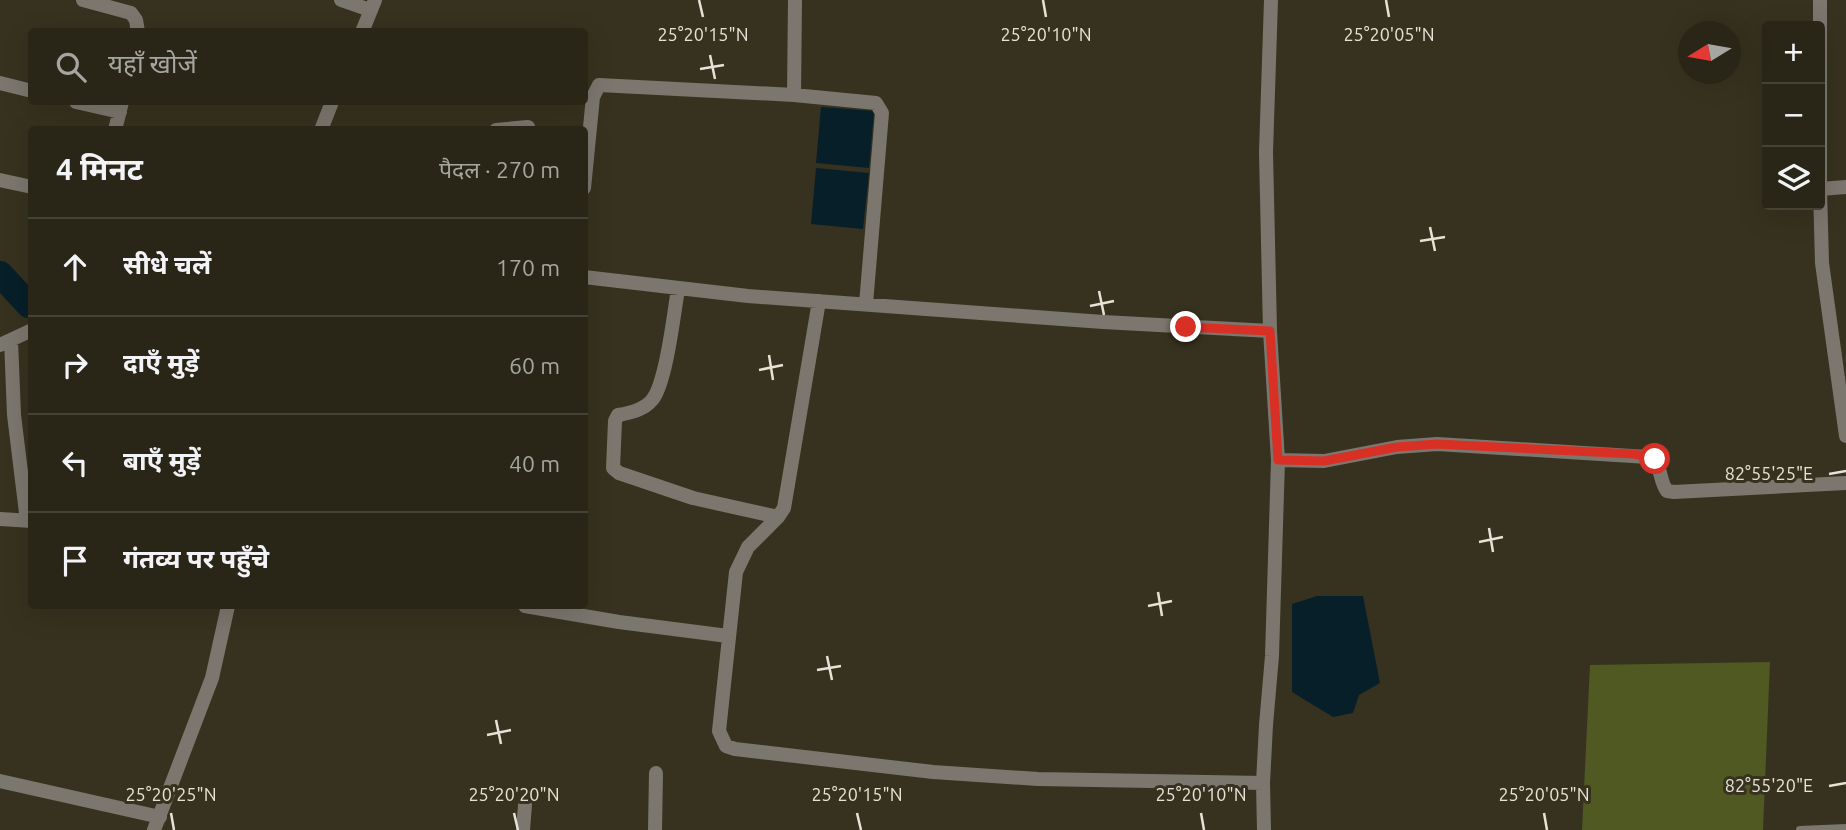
<!DOCTYPE html>
<html lang="hi">
<meta charset="utf-8">
<style>
body{margin:0;font-family:Ubuntu,"Noto Sans Devanagari",sans-serif;background:#312e20;color:#f1f3f6}
.controls{position:absolute;right:21px;top:21px;display:grid;overflow:hidden;border-radius:7px;box-shadow:0 7px 28px #0002}
.controls button{width:63px;height:63px;display:grid;place-items:center;padding:0;border:0;border-bottom:2px solid #454336;background:#292617;color:#f1f3f6;font:35px sans-serif}
.compass{position:absolute;left:1678px;top:21px;width:63px;height:63px;border-radius:50%;background:#292617;box-shadow:0 7px 28px #0002;rotate:259deg}
.stop{position:absolute;width:21px;height:21px;margin:-16px;border:5px solid #d93025;border-radius:50%;background:#fff}
.stop.end{background:#d93025;border-color:#fff;box-shadow:0 2px 7px #0008}
.list{margin:0;padding:0;list-style:none}
h2{display:flex;justify-content:space-between;align-items:center;height:91px;margin:0;padding:0 28px;font-size:30px}
h2 small{font-size:23px;font-weight:400;color:#a5a5a1}
.list li{display:grid;grid-template-columns:46px 1fr auto;gap:21px;align-items:center;box-sizing:border-box;height:98px;padding:0 28px;border-top:2px solid #454336}
.list b{display:block;font-size:26px;white-space:nowrap}
.list em{font-size:23px;font-style:normal;color:#a5a5a1}
.icon{flex:none;width:38px;height:38px;fill:none;stroke:currentColor;stroke-width:2;stroke-linecap:round;stroke-linejoin:round}
.map{position:relative;flex:none;width:1846px;height:830px;overflow:hidden}
.search{position:absolute;background:#292617;box-shadow:0 7px 28px #0002;left:28px;top:28px;width:560px;height:77px;display:flex;align-items:center;gap:18px;box-sizing:border-box;padding:0 24px;border-radius:7px;color:#a5a5a1;font-size:26px}
.panel{position:absolute;background:#292617;box-shadow:0 7px 28px #0002;left:28px;top:126px;width:560px;height:483px;border-radius:7px}
.map>svg:first-child{display:block}
.green{fill:#4f5921}
.water{fill:#071f29}
.lines{fill:none;stroke-linecap:round;stroke-linejoin:round}
.river{stroke:#071f29;stroke-width:26}
.service{stroke:#7b776e;stroke-width:8}
.minor{stroke:#7b776e;stroke-width:14}
.tertiary{stroke:#7b776e;stroke-width:14}
.route{stroke:#d93025;stroke-width:9}
.ticks{fill:none;stroke:#e5e2d6;stroke-width:2.5}
.ticks-label{font-size:18px;text-anchor:middle;fill:#e5e2d6;stroke:#37321f;stroke-width:6;stroke-linejoin:round;paint-order:stroke}
</style>
<div class="map">
<svg width="1846" height="830" viewBox="0 0 1846 830">
<rect width="100%" height="100%" fill="#37321f"/>
<path class="green" d="M 1770,662 L 1763,830 L 1582,830 L 1590,665 Z"/>
<path class="water" d="M 821,107 L 874,111 L 869,168 L 816,163 Z
M 816,168 L 869,173 L 863,229 L 811,224 Z
M 1317,596 L 1363,596 L 1380,683 L 1359,695 L 1353,713 L 1333,717 L 1292,692 L 1292,604 Z"/>
<g class="lines">
<path class="river" d="M 0,274 L 29,305"/>
<path class="service" d="M 1800,830 L 1846,828"/>
<path class="minor" d="M 83,0 L 131,13 L 136,20 L 138,32
M 341,0 L 370,10
M 1820,0 L 1820,189 L 1822,263 L 1846,436
M 0,83 L 32,91
M 794,95 L 795,0
M 76,102 L 120,112
M 115,130 L 122,102
M 496,130 L 528,127
M 0,180 L 32,187
M 584,188 L 593,97 L 599,85 L 794,95 L 876,103 L 882,113 L 866,304
M 1820,189 L 1846,187
M 584,277 L 748,296 L 1103,322 L 1270,331
M 678,289 C 674,313 666,384 652,400 C 644,410 630,413 618,415 L 615,421 L 613,468 L 619,473 L 693,498 L 778,517
M 819,301 L 784,508 L 778,517 L 748,547 L 736,572 L 719,731 L 726,746 L 735,749 L 933,772 L 1038,779 L 1263,783
M 11,340 L 14,415 L 27,521
M 0,345 L 32,330
M 1278,460 L 1324,461 L 1397,447 L 1437,444 L 1648,457 C 1663,463 1658,479 1667,491 L 1674,492 L 1846,483
M 0,519 L 32,521
M 525,606 L 619,622 L 728,636
M 0,781 L 160,817
M 523,830 L 525,805
M 655,830 L 656,773
M 1264,830 L 1263,783 L 1266,725 L 1272,656 L 1278,460 L 1270,331 L 1266,152 L 1271,0"/>
<path class="tertiary" d="M 362,32 L 375,0
M 321,130 L 332,102
M 154,830 L 212,678 L 228,606"/>
</g>
<g class="lines">
<path class="route" d="M 1186,327 L 1270,331 L 1278,460 L 1324,461 L 1397,447 L 1437,444 L 1634,454 L 1655,459"/>
</g>
<path class="ticks" d="M 699,0 L 703,17M 1043,0 L 1046,17M 1386,0 L 1389,17M 710,55 L 715,79M 700,69 L 724,65M 1430,227 L 1435,251M 1420,241 L 1445,237M 1099,291 L 1104,315M 1090,306 L 1114,301M 769,355 L 773,380M 759,370 L 783,365M 1829,474 L 1846,471M 1489,528 L 1493,552M 1479,542 L 1503,537M 1158,592 L 1162,616M 1148,606 L 1172,601M 827,656 L 832,680M 817,670 L 841,666M 496,720 L 501,744M 487,735 L 511,730M 1829,786 L 1846,783M 171,813 L 174,830M 514,813 L 518,830M 857,813 L 861,830M 1201,813 L 1204,830M 1544,813 L 1547,830"/>
<g class="ticks-label">
<text x="703" y="41">25°20'15"N</text>
<text x="1046" y="41">25°20'10"N</text>
<text x="1389" y="41">25°20'05"N</text>
<text x="1769" y="480">82°55'25"E</text>
<text x="1769" y="792">82°55'20"E</text>
<text x="171" y="801">25°20'25"N</text>
<text x="514" y="801">25°20'20"N</text>
<text x="857" y="801">25°20'15"N</text>
<text x="1201" y="801">25°20'10"N</text>
<text x="1544" y="801">25°20'05"N</text>
</g>
</svg>
<div class="controls">
<button>+</button>
<button>−</button>
<button><svg class="icon" aria-label="layers" viewBox="0 0 24 24"><path d="M12 4l9 5-9 5-9-5zM3 14l9 5 9-5"/></svg></button>
</div>
<svg class="compass" viewBox="-18 -18 36 36"><path d="M0-13l5 13h-10z" fill="#e53935"/><path d="M0 13l5-13h-10z" fill="#a5a5a1"/></svg>
<div class="stop" style="left:1655px;top:459px"></div>
<div class="stop end" style="left:1186px;top:327px"></div>
<div class="search"><svg class="icon" aria-label="search" viewBox="0 0 24 24"><circle cx="10" cy="10" r="6"/><path d="M15 15l6 6"/></svg>यहाँ खोजें</div>
<section class="panel">
<h2>4 मिनट<small>पैदल · 270 m</small></h2>
<ul class="list">
<li><svg class="icon" aria-label="ahead" viewBox="0 0 24 24"><path d="M12 20V5M6 11l6-6 6 6"/></svg><div><b>सीधे चलें</b></div><em>170 m</em></li>
<li><svg class="icon" aria-label="right" viewBox="0 0 24 24"><path d="M7 20v-9h11M14 6l5 5-5 5"/></svg><div><b>दाएँ मुड़ें</b></div><em>60 m</em></li>
<li><svg class="icon" aria-label="left" viewBox="0 0 24 24"><path d="M17 20v-9H6M10 6l-5 5 5 5"/></svg><div><b>बाएँ मुड़ें</b></div><em>40 m</em></li>
<li><svg class="icon" aria-label="arrive" viewBox="0 0 24 24"><path d="M6 21V4h12l-3 4 3 4H6"/></svg><div><b>गंतव्य पर पहुँचे</b></div></li>
</ul>
</section>
</div>
